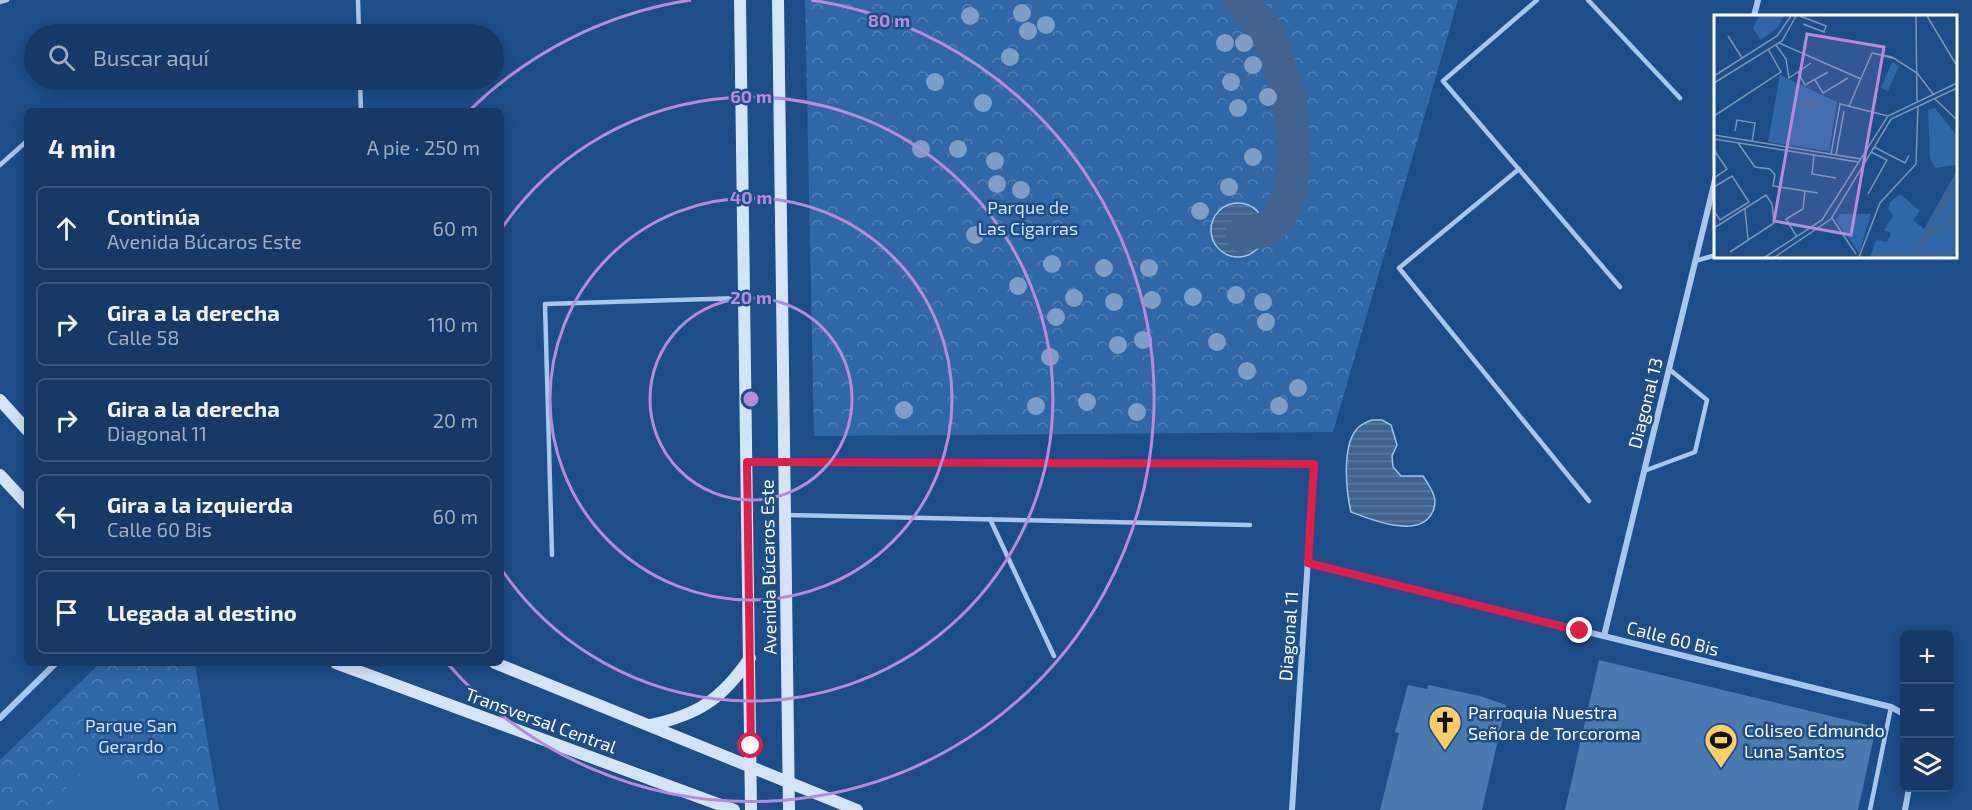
<!DOCTYPE html>
<html lang="es">
<meta charset="utf-8">
<style>
body{margin:0;font-family:"Exo 2",sans-serif;background:#1e416d;color:#f1f3f6}
.controls{position:absolute;right:18px;bottom:18px;display:grid;overflow:hidden;border-radius:9px;box-shadow:0 3px 15px #0003}
.controls button{width:54px;height:54px;display:grid;place-items:center;padding:0;border:0;border-bottom:2px solid #34547b;background:#153a67;color:#f1f3f6;font:30px sans-serif}
.stop{position:absolute;width:18px;height:18px;margin:-14px;border:4px solid #e11d48;border-radius:50%;background:#fff}
.stop.end{background:#e11d48;border-color:#fff;box-shadow:0 2px 6px #0008}
.list{margin:0;padding:0;list-style:none}
h2{display:flex;justify-content:space-between;align-items:center;height:78px;margin:0;padding:0 24px;font-size:26px}
h2 small{font-size:20px;font-weight:400;color:#9dadc0}
.list li{display:grid;grid-template-columns:39px 1fr auto;gap:18px;align-items:center;box-sizing:border-box;height:84px;margin:0 12px 12px;padding:0 12px;border:2px solid #34547b;border-radius:9px}
.list b{display:block;font-size:22px;white-space:nowrap}
.list p{margin:0;font-size:20px;white-space:nowrap;color:#9dadc0}
.list em{font-size:20px;font-style:normal;color:#9dadc0}
.icon{flex:none;width:33px;height:33px;fill:none;stroke:currentColor;stroke-width:2;stroke-linecap:round;stroke-linejoin:round}
.map{position:relative;flex:none;width:1972px;height:810px;overflow:hidden}
.search{position:absolute;background:#153a67;box-shadow:0 3px 15px #0003;left:24px;top:24px;width:480px;height:66px;display:flex;align-items:center;gap:15px;box-sizing:border-box;padding:0 21px;border-radius:33px;color:#9dadc0;font-size:22px}
.panel{position:absolute;background:#153a67;box-shadow:0 3px 15px #0003;left:24px;top:108px;width:480px;height:558px;border-radius:9px}
.map>svg:first-child{display:block}
.park{fill:url(#park-crowns)}
.pitch{fill:#3068a7}
.water{fill:url(#water-rules);stroke:#9ac2ee;stroke-width:1.5}
.lines{fill:none;stroke-linecap:round;stroke-linejoin:round}
.canal{stroke:#40648f;stroke-width:34}
.building{fill:#497bb3}
.lane{stroke:#a7c7ec;stroke-width:4.5}
.street{stroke:#a7c7ec;stroke-width:6}
.secondary{stroke:#d3e4f9;stroke-width:12}
.tree{fill:#7d9fc7}
.route{stroke:#e11d48;stroke-width:8}
.ring{fill:none;stroke:#b68bdc;stroke-width:3}
.labels{text-anchor:middle;dominant-baseline:central;stroke-width:5;stroke-linejoin:round;paint-order:stroke}
.park-label{font-size:18px;fill:#cce1f9;stroke:#1c4e89}
.street-label{font-size:18px;fill:#fff;stroke:#1c4e89}
.poi-label{font-size:18px;fill:#fff;stroke:#1c4e89;text-anchor:start}
.inset-river{fill:none;stroke:#40648f;stroke-width:3}
.inset-road{fill:none;stroke:#7795b8;stroke-width:1.5}
.view{fill:#b68bdc;fill-opacity:0.15;stroke:#b68bdc;stroke-width:3}
.inset-edge{fill:none;stroke:#fff;stroke-width:3}
.centre{fill:#b68bdc;stroke:#1c4e89;stroke-width:3}
.ring-label{font-size:18px;text-anchor:middle;font-weight:bold;fill:#b68bdc;stroke:#1c4e89;stroke-width:5;stroke-linejoin:round;paint-order:stroke}
</style>
<div class="map">
<svg width="1972" height="810" viewBox="0 0 1972 810">
<defs>
<pattern id="park-crowns" width="20" height="18" patternUnits="userSpaceOnUse" patternTransform="scale(1.5)"><rect width="20" height="18" fill="#3068a7"/><path d="M2 6a3 3 0 1 1 6 0M12 15a3 3 0 1 1 6 0" fill="none" stroke="#4f7fb4"/></pattern>
<pattern id="water-rules" width="6" height="5" patternUnits="userSpaceOnUse" patternTransform="scale(1.5)"><rect width="6" height="5" fill="#40648f"/><path d="M0 2.5h6" fill="none" stroke="#5d7ba0"/></pattern>
</defs>
<rect width="100%" height="100%" fill="#1c4e89"/>
<path class="park" d="M 805,0 L 1458,0 L 1333,432 L 814,436 Z
M 100,663 L 195,663 L 219,810 L 0,810 L 0,760 Z"/>
<path class="pitch" d="M 106,750 L 158,806 L 154,810 L 43,810 Z"/>
<path class="water" d="M1211 230a27 27 0 1 1 54 0a27 27 0 1 1-54 0Z
M 1372,420 L 1382,420 L 1391,425 L 1397,445 L 1392,456 L 1393,467 L 1401,476 L 1423,476 C 1430,487 1439,498 1433,511 C 1421,540 1372,520 1351,512 C 1346,491 1342,448 1356,430 C 1360,425 1366,422 1372,420 Z"/>
<g class="lines">
<path class="canal" d="M 1240,0 L 1269,34 L 1289,97 L 1294,151 L 1290,193 L 1279,218 L 1265,229 L 1242,235"/>
</g>
<path class="building" d="M 1599,660 L 1876,727 L 1858,810 L 1565,810 Z
M 1408,685 L 1427,689 L 1428,685 L 1480,696 L 1506,705 L 1482,810 L 1380,810 L 1399,733 L 1395,732 Z"/>
<g class="lines">
<path class="lane" d="M 358,0 L 359,34
M 1537,0 L 1443,81 L 1620,287
M 1588,0 L 1680,98
M 0,2 L 7,0
M 360,80 L 361,111
M 0,165 L 27,141
M 1519,169 L 1399,268 L 1589,501
M 1695,261 L 1716,255
M 1644,471 L 1695,452 L 1707,400 L 1669,369
M 788,515 L 1250,525
M 990,519 L 1054,656
M 552,555 L 545,304 L 742,298
M 1870,810 L 1891,707"/>
<path class="street" d="M 1754,16 L 1758,0
M 747,462 L 1314,464 L 1292,810
M 1308,563 L 1891,707 L 1904,714
M 1604,636 L 1716,176
M 0,718 L 56,663
M 1905,810 L 1909,788"/>
<path class="secondary" d="M 740,0 L 751,810
M 778,0 L 789,810
M 0,400 L 27,430
M 0,475 L 27,504
M 336,663 L 734,810
M 495,663 L 857,810
M 650,725 C 698,715 722,699 750,658"/>
</g>
<g class="tree">
<circle cx="1022" cy="13" r="9"/>
<circle cx="970" cy="16" r="9"/>
<circle cx="1046" cy="25" r="9"/>
<circle cx="1028" cy="31" r="9"/>
<circle cx="1225" cy="43" r="9"/>
<circle cx="1244" cy="43" r="9"/>
<circle cx="1010" cy="57" r="9"/>
<circle cx="1253" cy="65" r="9"/>
<circle cx="935" cy="82" r="9"/>
<circle cx="1231" cy="82" r="9"/>
<circle cx="1268" cy="97" r="9"/>
<circle cx="983" cy="103" r="9"/>
<circle cx="1238" cy="108" r="9"/>
<circle cx="921" cy="149" r="9"/>
<circle cx="958" cy="149" r="9"/>
<circle cx="1253" cy="157" r="9"/>
<circle cx="995" cy="161" r="9"/>
<circle cx="997" cy="184" r="9"/>
<circle cx="1229" cy="187" r="9"/>
<circle cx="1021" cy="190" r="9"/>
<circle cx="1200" cy="211" r="9"/>
<circle cx="975" cy="235" r="9"/>
<circle cx="1052" cy="264" r="9"/>
<circle cx="1104" cy="268" r="9"/>
<circle cx="1149" cy="268" r="9"/>
<circle cx="1018" cy="286" r="9"/>
<circle cx="1236" cy="295" r="9"/>
<circle cx="1193" cy="297" r="9"/>
<circle cx="1074" cy="298" r="9"/>
<circle cx="1152" cy="300" r="9"/>
<circle cx="1114" cy="302" r="9"/>
<circle cx="1263" cy="302" r="9"/>
<circle cx="1056" cy="317" r="9"/>
<circle cx="1266" cy="322" r="9"/>
<circle cx="1143" cy="340" r="9"/>
<circle cx="1217" cy="342" r="9"/>
<circle cx="1118" cy="345" r="9"/>
<circle cx="1050" cy="357" r="9"/>
<circle cx="1247" cy="371" r="9"/>
<circle cx="1298" cy="388" r="9"/>
<circle cx="1087" cy="402" r="9"/>
<circle cx="1036" cy="406" r="9"/>
<circle cx="1279" cy="406" r="9"/>
<circle cx="904" cy="410" r="9"/>
<circle cx="1137" cy="412" r="9"/>
</g>
<g class="lines">
<path class="route" d="M 751,746 L 747,462 L 1314,464 L 1308,563 L 1580,631"/>
</g>
<g class="ring">
<circle cx="751" cy="399" r="101"/>
<circle cx="751" cy="399" r="201"/>
<path d="M502 228A302 302 0 1 1 502 570"/>
<path d="M471 109A403 403 0 0 1 691 0M811 0A403 403 0 1 1 447 663"/>
</g>
<defs>
<symbol id="church-pin" viewBox="-11 -11 22 30"><path d="M0 17L-7.5 6A9.5 9.5 0 1 1 7.5 6Z" fill="#fcce64" stroke="#1c4e89"/><path d="M-1.2-6h2.4v3.5h3.3v2.4h-3.3V6h-2.4V-.1h-3.3v-2.4h3.3Z" fill="#111"/></symbol>
<symbol id="stadium-pin" viewBox="-11 -11 22 30"><path d="M0 17L-7.5 6A9.5 9.5 0 1 1 7.5 6Z" fill="#fcce64" stroke="#1c4e89"/><path d="M0-5a6.5 5 0 1 0 0 10a6.5 5 0 1 0 0-10ZM-3.5-1.8h7v3.6h-7Z" fill="#111"/></symbol>
</defs>
<g fill-rule="evenodd">
<use href="#church-pin" x="1426" y="703" width="38" height="52"/>
<use href="#stadium-pin" x="1702" y="721" width="38" height="52"/>
</g>
<g class="labels">
<g class="park-label">
<text x="1028" y="207">Parque de<tspan x="1028" dy="21">Las Cigarras</tspan></text>
<text x="131" y="725">Parque San<tspan x="131" dy="21">Gerardo</tspan></text>
</g>
<g class="street-label">
<text transform="translate(1645 403) rotate(-76)">Diagonal 13</text>
<text transform="translate(768 567) rotate(-91)">Avenida Búcaros Este</text>
<text transform="translate(1288 636) rotate(-86)">Diagonal 11</text>
<text transform="translate(1673 638) rotate(14)">Calle 60 Bis</text>
<text transform="translate(541 720) rotate(20)">Transversal Central</text>
</g>
<g class="poi-label">
<text x="1468" y="712">Parroquia Nuestra<tspan x="1468" dy="21">Señora de Torcoroma</tspan></text>
<text x="1744" y="730">Coliseo Edmundo<tspan x="1744" dy="21">Luna Santos</tspan></text>
</g>
</g>
<g transform="translate(1714 15)">
<rect width="243" height="243" fill="#1c4e89"/>
<path d="M 221,93 L 243,121 L 243,238 L 237,242 L 156,242 L 162,225 L 173,227 L 177,218 L 170,215 L 179,201 L 174,194 L 176,187 L 186,179 L 206,196 L 199,205 L 210,214 L 242,157 L 242,150 L 221,153 L 216,143 L 214,95 Z" fill="#3068a7"/>
<path d="M 45,1 L 70,1 L 64,12 L 47,25 L 39,13 ZM 66,60 L 123,87 L 115,136 L 54,127 ZM 126,199 L 157,199 L 145,238 L 122,205 Z" fill="#3068a7"/>
<path d="M 178,47 L 185,51 L 174,76 L 167,73 Z" fill="#3068a7"/>
<path class="inset-river" d="M 80,88 L 96,86 L 103,92M 214,220 L 243,202M 200,242 L 243,164"/>
<path class="inset-road" d="M 86,1 L 112,11 L 110,17 L 89,9M 202,1 L 203,86M 213,1 L 243,51M 14,21 L 28,43M 65,28 L 147,64M 62,30 L 72,44 L 75,63 L 97,48M 158,38 L 178,42 L 203,58 L 219,79M 158,38 L 182,44M 84,57 L 91,70 L 114,57M 0,61 L 63,21 L 77,1M 101,65 L 109,78 L 134,63M 0,68 L 68,26 L 82,1M 221,84 L 243,105M 135,91 L 158,38M 0,101 L 67,57 L 54,34M 21,116 L 23,105 L 41,108 L 38,127M 0,120 L 147,144M 0,124 L 144,147M 24,128 L 41,152 L 56,154 L 61,160 L 59,171 L 104,178M 160,132 L 191,148 L 195,140M 0,135 L 13,154 L 0,163M 117,139 L 126,89 L 174,101M 100,140 L 98,159 L 122,163M 122,140 L 130,96M 0,172 L 18,161 L 35,187 L 6,205 L 0,196M 154,179 L 173,145 L 157,137M 31,194 L 34,225M 118,203 L 142,239M 0,213 L 52,180 L 58,189 L 60,208 L 16,237M 83,222 L 72,204 L 89,194 L 91,176M 51,242 L 108,205 L 174,101 L 243,68M 61,242 L 117,204 L 177,104 L 243,73M 145,242 L 166,188 L 202,149 L 204,91"/>
<path class="view" d="M 93,19 L 170,32 L 137,220 L 60,206 Z"/>
<rect width="243" height="243" class="inset-edge"/>
</g>
<circle cx="751" cy="399" r="9" class="centre"/>
<g class="ring-label">
<text x="889" y="27">80 m</text>
<text x="751" y="103">60 m</text>
<text x="751" y="204">40 m</text>
<text x="751" y="304">20 m</text>
</g>
</svg>
<div class="controls">
<button>+</button>
<button>−</button>
<button><svg class="icon" aria-label="layers" viewBox="0 0 24 24"><path d="M12 4l9 5-9 5-9-5zM3 14l9 5 9-5"/></svg></button>
</div>
<div class="stop" style="left:751px;top:746px"></div>
<div class="stop end" style="left:1580px;top:631px"></div>
<div class="search"><svg class="icon" aria-label="search" viewBox="0 0 24 24"><circle cx="10" cy="10" r="6"/><path d="M15 15l6 6"/></svg>Buscar aquí</div>
<section class="panel">
<h2>4 min<small>A pie · 250 m</small></h2>
<ul class="list">
<li><svg class="icon" aria-label="ahead" viewBox="0 0 24 24"><path d="M12 20V5M6 11l6-6 6 6"/></svg><div><b>Continúa</b><p>Avenida Búcaros Este</p></div><em>60 m</em></li>
<li><svg class="icon" aria-label="right" viewBox="0 0 24 24"><path d="M7 20v-9h11M14 6l5 5-5 5"/></svg><div><b>Gira a la derecha</b><p>Calle 58</p></div><em>110 m</em></li>
<li><svg class="icon" aria-label="right" viewBox="0 0 24 24"><path d="M7 20v-9h11M14 6l5 5-5 5"/></svg><div><b>Gira a la derecha</b><p>Diagonal 11</p></div><em>20 m</em></li>
<li><svg class="icon" aria-label="left" viewBox="0 0 24 24"><path d="M17 20v-9H6M10 6l-5 5 5 5"/></svg><div><b>Gira a la izquierda</b><p>Calle 60 Bis</p></div><em>60 m</em></li>
<li><svg class="icon" aria-label="arrive" viewBox="0 0 24 24"><path d="M6 21V4h12l-3 4 3 4H6"/></svg><div><b>Llegada al destino</b></div></li>
</ul>
</section>
</div>
